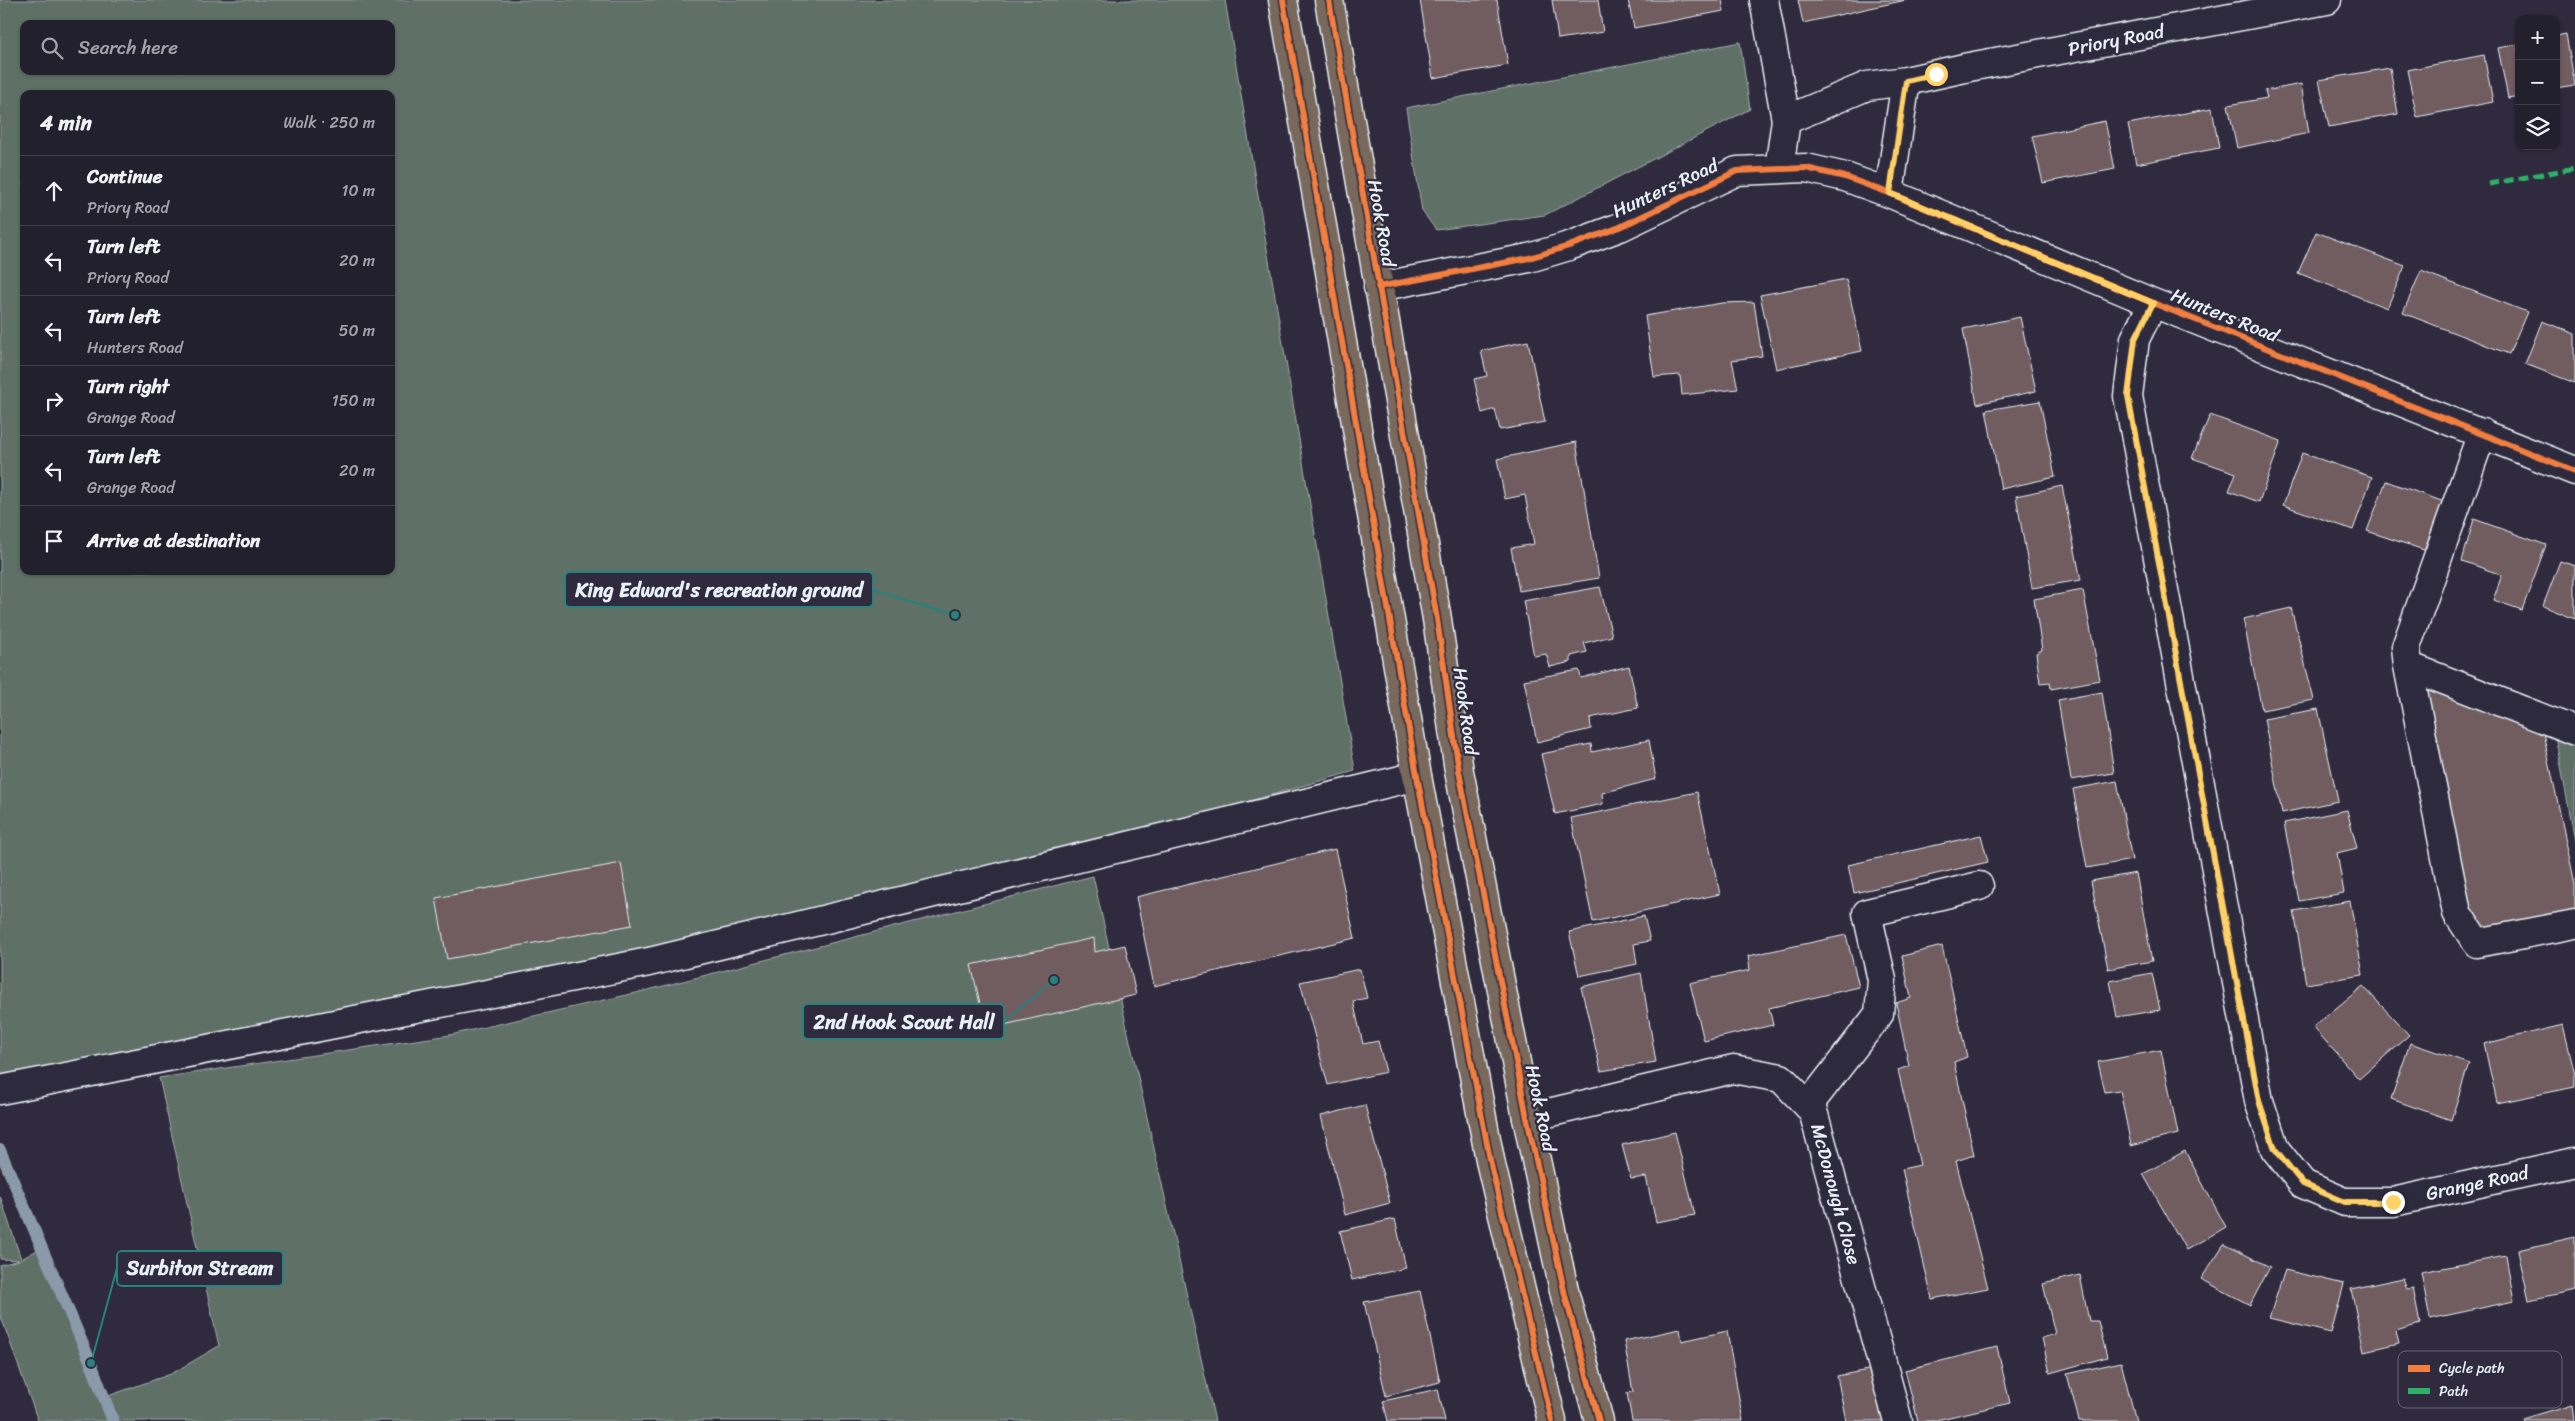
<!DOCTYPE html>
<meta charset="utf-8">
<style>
body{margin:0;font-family:Sriracha,sans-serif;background:#2f2d3a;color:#f1f3f6}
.controls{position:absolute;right:15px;top:15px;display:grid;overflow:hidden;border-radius:10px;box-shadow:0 1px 4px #0004}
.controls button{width:45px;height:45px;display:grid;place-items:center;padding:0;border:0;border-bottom:1px solid #403e4a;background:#23202e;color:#f1f3f6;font:25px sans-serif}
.stop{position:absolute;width:15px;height:15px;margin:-11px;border:4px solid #ffd166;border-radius:50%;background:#fff}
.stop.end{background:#ffd166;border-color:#fff;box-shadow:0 1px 5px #0008}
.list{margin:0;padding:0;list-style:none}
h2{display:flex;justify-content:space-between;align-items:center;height:65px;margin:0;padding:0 20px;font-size:21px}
h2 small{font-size:16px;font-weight:400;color:#a3a3aa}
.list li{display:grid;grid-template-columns:32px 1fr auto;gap:15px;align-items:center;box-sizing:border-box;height:70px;padding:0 20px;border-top:1px solid #403e4a}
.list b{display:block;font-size:19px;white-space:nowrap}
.list p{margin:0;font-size:16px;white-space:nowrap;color:#a3a3aa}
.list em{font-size:16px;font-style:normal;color:#a3a3aa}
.icon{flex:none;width:28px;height:28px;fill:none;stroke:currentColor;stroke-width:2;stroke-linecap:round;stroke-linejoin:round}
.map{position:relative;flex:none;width:2575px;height:1421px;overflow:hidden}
.search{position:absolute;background:#23202e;box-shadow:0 1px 4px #0004;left:20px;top:20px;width:375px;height:55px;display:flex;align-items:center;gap:12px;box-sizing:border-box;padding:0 18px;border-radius:10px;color:#a3a3aa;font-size:19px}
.panel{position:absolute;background:#23202e;box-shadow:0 1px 4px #0004;left:20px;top:90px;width:375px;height:485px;border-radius:10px}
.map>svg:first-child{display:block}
.green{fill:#5e6f66;stroke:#a3b0af;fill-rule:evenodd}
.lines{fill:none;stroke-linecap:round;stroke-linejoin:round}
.stream{stroke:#8b9aab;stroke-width:12}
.building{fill:#715d5e;stroke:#e8f1f8}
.minor-casing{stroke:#e8f1f8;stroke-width:31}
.highway-casing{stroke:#e8f1f8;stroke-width:31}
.minor{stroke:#2f2a3d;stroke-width:28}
.highway{stroke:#78695c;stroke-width:28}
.quiet{stroke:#2db169;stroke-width:5;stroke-dasharray:10 5;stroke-linecap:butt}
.cycleway-casing{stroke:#2f2a3d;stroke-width:9}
.cycleway{stroke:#f27e40;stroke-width:6}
.route{stroke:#ffd166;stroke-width:6}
.labels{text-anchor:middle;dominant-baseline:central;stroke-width:4.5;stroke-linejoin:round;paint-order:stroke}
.street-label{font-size:19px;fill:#e8f1f8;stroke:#2f2a3d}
.key{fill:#2f2a3d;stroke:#666675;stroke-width:1}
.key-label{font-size:14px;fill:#e8f1f8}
.leader{fill:none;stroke:#25827c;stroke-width:2}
.callout-dot{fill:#25827c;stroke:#2f2a3d;stroke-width:2}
.callout{fill:#2f2a3d;stroke:#25827c;stroke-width:2}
.callout-label{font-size:20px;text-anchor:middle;font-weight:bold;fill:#e8f1f8}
</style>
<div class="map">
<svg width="2575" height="1421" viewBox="0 0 2575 1421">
<rect width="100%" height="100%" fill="#2f2a3d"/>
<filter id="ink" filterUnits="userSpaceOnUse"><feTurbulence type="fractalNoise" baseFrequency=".02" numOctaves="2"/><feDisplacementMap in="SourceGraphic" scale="10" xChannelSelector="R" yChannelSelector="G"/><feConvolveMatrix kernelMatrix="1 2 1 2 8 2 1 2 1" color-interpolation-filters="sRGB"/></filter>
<g filter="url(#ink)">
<path class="green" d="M 0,0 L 1225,0 L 1355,771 L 1087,847 L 654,946 L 121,1051 L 0,1080 ZM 24,24 L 391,24 L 391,71 L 24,71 ZM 24,94 L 391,94 L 391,571 L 24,571 Z
M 1740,42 L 1750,109 L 1545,215 L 1436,230 L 1422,211 L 1406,108 Z
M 2555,736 L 2575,744 L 2575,840 Z
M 1093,876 L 1215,1421 L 38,1421 L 0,1314 L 0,1265 L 19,1260 L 0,1259 L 0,1196 L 21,1259 L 41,1248 L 105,1397 L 171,1374 L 219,1346 L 159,1078 L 450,1035 L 640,992 Z"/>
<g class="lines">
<path class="stream" d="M 0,1150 L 91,1363 L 113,1421"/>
</g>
<path class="building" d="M 1420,0 L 1497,0 L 1508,65 L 1433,78 Z
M 1552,0 L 1598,0 L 1603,32 L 1558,39 Z
M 1628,0 L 1722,0 L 1724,11 L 1634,28 Z
M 1798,0 L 1906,0 L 1803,23 Z
M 2566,34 L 2575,85 L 2556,88 L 2556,36 Z
M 2519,44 L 2519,96 L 2508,98 L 2498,48 Z
M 2484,55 L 2493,102 L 2417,117 L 2407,70 Z
M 2390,68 L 2398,114 L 2329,127 L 2319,80 Z
M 2301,84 L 2309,133 L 2237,148 L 2228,105 L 2267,98 L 2265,91 Z
M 2212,108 L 2219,148 L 2136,164 L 2128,124 Z
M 2105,121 L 2115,169 L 2043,183 L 2032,136 Z
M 2316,232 L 2405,266 L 2387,308 L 2298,273 Z
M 2421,271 L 2527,312 L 2509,354 L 2403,313 Z
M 1846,279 L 1862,351 L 1776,369 L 1760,295 Z
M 1754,302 L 1762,356 L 1732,360 L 1738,389 L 1682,395 L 1680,375 L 1654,377 L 1645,316 L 1722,303 Z
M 2020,317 L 2036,391 L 1977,404 L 1963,329 Z
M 2542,321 L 2575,334 L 2575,383 L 2525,364 Z
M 1528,341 L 1545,422 L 1500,430 L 1495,409 L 1482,413 L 1474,379 L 1487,376 L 1481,351 Z
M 2040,401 L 2055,477 L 2001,489 L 1986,410 Z
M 2210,415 L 2281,441 L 2259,502 L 2229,491 L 2236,473 L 2192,458 Z
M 1576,442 L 1599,578 L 1519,591 L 1511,548 L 1534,544 L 1525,495 L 1505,499 L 1497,459 Z
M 2302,453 L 2372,477 L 2353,530 L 2283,505 Z
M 2386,481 L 2447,503 L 2430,552 L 2367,531 Z
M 2062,486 L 2081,580 L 2032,588 L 2016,496 Z
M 2474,519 L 2546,545 L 2522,610 L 2493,600 L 2502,575 L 2462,561 Z
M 2560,561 L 2575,566 L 2575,619 L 2543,606 Z
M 1600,587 L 1612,636 L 1584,643 L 1587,652 L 1571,656 L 1571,662 L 1550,667 L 1546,654 L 1534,656 L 1523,601 Z
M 2083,590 L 2100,680 L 2051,689 L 2050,682 L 2040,683 L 2036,653 L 2042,650 L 2034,599 Z
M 2291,608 L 2314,700 L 2262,710 L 2243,619 Z
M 1629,666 L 1638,708 L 1590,718 L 1591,729 L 1537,742 L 1524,680 L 1579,670 L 1581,678 Z
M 2425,687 L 2542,728 L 2575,884 L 2575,911 L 2483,930 L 2463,905 Z
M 2102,692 L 2114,773 L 2071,780 L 2058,700 Z
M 2318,709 L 2338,801 L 2282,813 L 2264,719 Z
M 1649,740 L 1656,779 L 1602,793 L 1603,804 L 1555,814 L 1541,754 L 1591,744 L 1592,752 Z
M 2117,781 L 2132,860 L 2087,868 L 2073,789 Z
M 1697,792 L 1720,894 L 1593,922 L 1571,818 Z
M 2347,810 L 2357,848 L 2337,853 L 2344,893 L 2299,901 L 2284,823 Z
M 1981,835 L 1988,862 L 1854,893 L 1848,865 Z
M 1335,849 L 1355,938 L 1154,986 L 1136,897 Z
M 621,863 L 632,925 L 447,959 L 436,898 Z
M 2136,873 L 2152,961 L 2108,969 L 2091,881 Z
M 2350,901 L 2363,975 L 2306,984 L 2294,911 Z
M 1644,916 L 1650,941 L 1634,944 L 1637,964 L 1579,976 L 1569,932 Z
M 1846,935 L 1859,987 L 1769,1008 L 1773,1025 L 1704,1041 L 1690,983 L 1750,970 L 1748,956 Z
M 1094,938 L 1095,952 L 1125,945 L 1136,995 L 986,1029 L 971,965 Z
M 1942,946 L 1967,1057 L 1954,1062 L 1974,1155 L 1956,1161 L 1988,1288 L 1932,1299 L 1902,1169 L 1920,1165 L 1898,1070 L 1909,1066 L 1896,1003 L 1911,998 L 1902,956 Z
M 1360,969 L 1367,998 L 1353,1001 L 1363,1044 L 1378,1041 L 1386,1072 L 1328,1085 L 1300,982 Z
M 1641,973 L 1656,1062 L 1601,1071 L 1581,987 Z
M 2152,973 L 2160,1010 L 2117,1017 L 2110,981 Z
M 2363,986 L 2409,1035 L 2359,1079 L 2313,1027 Z
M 2563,1025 L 2575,1074 L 2575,1087 L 2497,1103 L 2484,1044 Z
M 2410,1043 L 2469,1063 L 2451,1120 L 2391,1099 Z
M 2161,1050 L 2178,1134 L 2131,1146 L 2120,1090 L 2105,1092 L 2098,1062 Z
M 1365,1105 L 1390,1203 L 1345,1215 L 1321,1116 Z
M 1675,1132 L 1695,1215 L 1656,1222 L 1646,1177 L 1631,1179 L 1622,1145 Z
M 2185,1151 L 2226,1227 L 2186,1250 L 2143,1174 Z
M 1395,1219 L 1406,1268 L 1352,1280 L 1340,1231 Z
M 2575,1237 L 2575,1290 L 2529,1300 L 2518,1250 Z
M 2224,1244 L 2270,1267 L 2250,1305 L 2201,1279 Z
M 2506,1256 L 2514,1301 L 2430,1319 L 2421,1272 Z
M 2285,1270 L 2344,1284 L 2331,1333 L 2269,1318 Z
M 2080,1275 L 2089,1321 L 2098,1321 L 2107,1357 L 2050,1373 L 2042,1338 L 2055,1334 L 2043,1284 Z
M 2403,1278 L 2407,1289 L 2413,1288 L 2420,1324 L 2396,1331 L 2399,1343 L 2364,1351 L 2351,1289 Z
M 1420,1291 L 1440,1382 L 1386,1396 L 1364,1302 Z
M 1680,1329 L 1682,1341 L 1727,1331 L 1743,1421 L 1632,1421 L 1627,1393 L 1633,1392 L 1624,1341 Z
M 1997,1347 L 2010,1403 L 1932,1421 L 1918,1421 L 1905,1370 Z
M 2121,1362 L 2136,1421 L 2079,1421 L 2067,1374 Z
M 1873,1369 L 1883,1421 L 1846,1421 L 1837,1376 Z
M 1438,1389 L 1445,1421 L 1388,1421 L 1383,1401 Z
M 2573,1404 L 2575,1421 L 2524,1421 L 2523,1419 Z"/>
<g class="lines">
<defs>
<path id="minor" d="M 1764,0 L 1786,120
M 1779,169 L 1786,120 L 1867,86 L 1906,81 L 1969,67 L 2327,0
M 1889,193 L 1906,81
M 1378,287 L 1529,258 L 1569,246 L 1620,227 L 1737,171 L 1806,168 L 1845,177 L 1889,193 L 2153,303 L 2575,471
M 2153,303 L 2135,339 L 2128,396 L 2259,1101 L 2275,1149 L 2303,1184 L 2345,1202 L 2393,1202 L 2575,1162
M 2482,433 L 2406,647 L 2408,666 L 2457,913 L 2477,943 L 2575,924
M 2408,666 L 2575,731
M 0,1090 L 649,962 L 1417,776
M 1808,1106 L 1879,1014 L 1882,980 L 1867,913 L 1979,886
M 1527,1118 L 1733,1069 L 1781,1078 L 1813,1111 L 1898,1421"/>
<path id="highway" d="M 1283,0 L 1417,776 L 1491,1165 L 1552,1421
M 1329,0 L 1437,619 L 1459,771 L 1527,1118 L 1565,1295 L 1599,1421"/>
</defs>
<use href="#minor" class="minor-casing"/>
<use href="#highway" class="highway-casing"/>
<use href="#minor" class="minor"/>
<use href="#highway" class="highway"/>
<path class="quiet" d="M 2489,184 L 2575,168"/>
<defs>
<path id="cycleway" d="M 1283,0 L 1417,776 L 1491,1165 L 1552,1421
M 1329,0 L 1437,619 L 1459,771 L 1527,1118 L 1565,1295 L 1599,1421
M 1378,287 L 1529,258 L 1569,246 L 1620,227 L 1737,171 L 1806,168 L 1845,177 L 1889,193 L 2153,303 L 2575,471"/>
</defs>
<use href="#cycleway" class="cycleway-casing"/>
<use href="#cycleway" class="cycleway"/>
</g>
</g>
<g class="lines" filter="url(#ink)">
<path class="route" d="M 1936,74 L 1906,81 L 1890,193 L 2153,303 L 2135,339 L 2128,396 L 2259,1101 L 2275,1149 L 2303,1184 L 2345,1202 L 2393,1202"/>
</g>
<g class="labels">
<g class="street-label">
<text transform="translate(2116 40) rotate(-11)">Priory Road</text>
<text transform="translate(1665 188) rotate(-25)">Hunters Road</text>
<text transform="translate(1382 223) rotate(80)">Hook Road</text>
<text transform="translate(2225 315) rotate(22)">Hunters Road</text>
<text transform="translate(1466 711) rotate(82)">Hook Road</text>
<text transform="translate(1541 1108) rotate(78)">Hook Road</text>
<text transform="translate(2477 1183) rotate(-12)">Grange Road</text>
<text transform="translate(1836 1194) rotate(75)">McDonough Close</text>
</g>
</g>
<rect x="2398" y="1351" width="164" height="57" rx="8" class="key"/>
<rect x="2408" y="1365" width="22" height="7" fill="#f27e40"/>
<rect x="2408" y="1388" width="22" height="6" fill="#2db169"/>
<g class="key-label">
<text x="2439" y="1373">Cycle path</text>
<text x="2439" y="1396">Path</text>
</g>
<path class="leader" d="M955 615L873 590M1054 980L1004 1022M91 1363L117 1268"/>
<g class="callout-dot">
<circle cx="955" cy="615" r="5"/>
<circle cx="1054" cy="980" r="5"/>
<circle cx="91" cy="1363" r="5"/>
</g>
<g class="callout">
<rect x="565" y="572" width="308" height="35" rx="5"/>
<rect x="803" y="1004" width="201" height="35" rx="5"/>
<rect x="117" y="1251" width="166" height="35" rx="5"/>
</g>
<g class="callout-label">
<text x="719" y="597">King Edward's recreation ground</text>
<text x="904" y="1029">2nd Hook Scout Hall</text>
<text x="200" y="1275">Surbiton Stream</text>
</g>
</svg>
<div class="controls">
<button>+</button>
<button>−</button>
<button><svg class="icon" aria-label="layers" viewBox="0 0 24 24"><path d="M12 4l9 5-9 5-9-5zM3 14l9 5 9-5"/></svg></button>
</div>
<div class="stop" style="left:1936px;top:74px"></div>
<div class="stop end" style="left:2393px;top:1202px"></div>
<div class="search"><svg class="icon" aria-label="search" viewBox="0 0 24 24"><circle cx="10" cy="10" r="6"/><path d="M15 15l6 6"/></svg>Search here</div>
<section class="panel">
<h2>4 min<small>Walk · 250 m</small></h2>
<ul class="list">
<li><svg class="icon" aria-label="ahead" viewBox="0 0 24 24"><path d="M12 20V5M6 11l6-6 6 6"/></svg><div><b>Continue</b><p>Priory Road</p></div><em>10 m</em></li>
<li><svg class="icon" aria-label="left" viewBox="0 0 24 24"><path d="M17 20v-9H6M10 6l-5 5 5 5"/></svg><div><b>Turn left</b><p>Priory Road</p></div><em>20 m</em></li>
<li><svg class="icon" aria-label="left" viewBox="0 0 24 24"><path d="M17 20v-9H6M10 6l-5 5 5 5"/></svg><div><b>Turn left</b><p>Hunters Road</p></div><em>50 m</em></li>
<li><svg class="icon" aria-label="right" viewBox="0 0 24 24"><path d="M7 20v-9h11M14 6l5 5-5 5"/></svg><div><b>Turn right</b><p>Grange Road</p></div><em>150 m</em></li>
<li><svg class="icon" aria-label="left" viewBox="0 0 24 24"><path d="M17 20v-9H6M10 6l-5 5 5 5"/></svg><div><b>Turn left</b><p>Grange Road</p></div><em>20 m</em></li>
<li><svg class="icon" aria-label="arrive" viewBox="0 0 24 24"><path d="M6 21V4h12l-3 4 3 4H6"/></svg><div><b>Arrive at destination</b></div></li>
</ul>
</section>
</div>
